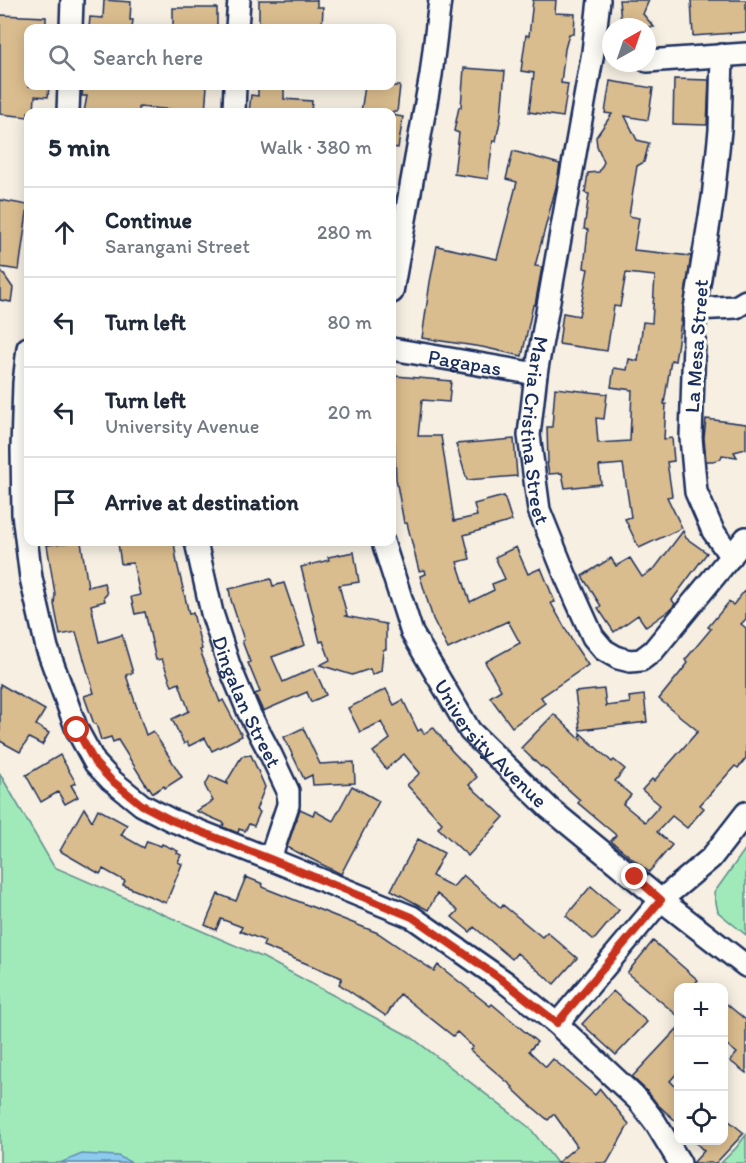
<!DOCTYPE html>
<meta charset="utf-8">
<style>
body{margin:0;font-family:Itim,sans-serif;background:#f2f2f3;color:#1f2937}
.controls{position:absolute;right:18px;bottom:18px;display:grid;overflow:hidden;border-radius:12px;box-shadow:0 3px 15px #0003}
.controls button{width:54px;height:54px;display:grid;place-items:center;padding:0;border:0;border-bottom:2px solid #e0e1e3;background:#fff;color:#1f2937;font:30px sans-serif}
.compass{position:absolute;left:602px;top:18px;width:54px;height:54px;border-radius:50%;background:#fff;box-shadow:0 3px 15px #0003;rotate:40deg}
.stop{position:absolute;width:18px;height:18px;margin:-14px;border:4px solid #c8321e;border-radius:50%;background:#fff}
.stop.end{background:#c8321e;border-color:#fff;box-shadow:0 2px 6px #0008}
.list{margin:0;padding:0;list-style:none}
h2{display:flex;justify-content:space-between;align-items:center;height:78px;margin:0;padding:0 24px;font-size:26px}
h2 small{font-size:20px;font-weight:400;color:#747a83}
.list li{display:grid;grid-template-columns:39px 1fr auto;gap:18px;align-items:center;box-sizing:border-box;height:90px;padding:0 24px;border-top:2px solid #e0e1e3}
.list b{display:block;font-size:22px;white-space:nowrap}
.list p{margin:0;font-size:20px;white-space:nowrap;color:#747a83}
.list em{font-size:20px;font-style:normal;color:#747a83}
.icon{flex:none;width:33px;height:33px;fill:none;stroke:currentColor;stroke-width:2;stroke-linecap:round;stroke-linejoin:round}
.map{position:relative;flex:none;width:746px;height:1163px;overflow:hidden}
.search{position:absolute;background:#fff;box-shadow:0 3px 15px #0003;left:24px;top:24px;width:372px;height:66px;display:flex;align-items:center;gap:15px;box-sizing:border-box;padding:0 21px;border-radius:12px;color:#747a83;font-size:22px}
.panel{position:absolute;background:#fff;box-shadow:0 3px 15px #0003;left:24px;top:108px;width:372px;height:438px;border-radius:12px}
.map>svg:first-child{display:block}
.green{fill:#a0eab9;stroke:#5e8c8c;stroke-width:1.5}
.water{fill:#8dcbee;stroke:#5f8db4;stroke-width:1.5}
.building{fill:#dabd8e;stroke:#1b2f5e;stroke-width:1.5}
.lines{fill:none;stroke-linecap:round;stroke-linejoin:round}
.minor-casing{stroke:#1b2f5e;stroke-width:26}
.minor{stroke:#fdfcf7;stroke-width:21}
.route{stroke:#c8321e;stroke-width:8}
.labels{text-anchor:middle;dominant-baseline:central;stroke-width:6;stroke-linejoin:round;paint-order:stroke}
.street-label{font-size:21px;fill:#1b2f5e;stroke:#fdfcf7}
</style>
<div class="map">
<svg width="746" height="1163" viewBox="0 0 746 1163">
<rect width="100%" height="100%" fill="#f6efe2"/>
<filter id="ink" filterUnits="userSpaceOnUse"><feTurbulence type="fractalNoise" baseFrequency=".0167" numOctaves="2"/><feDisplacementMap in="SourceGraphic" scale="12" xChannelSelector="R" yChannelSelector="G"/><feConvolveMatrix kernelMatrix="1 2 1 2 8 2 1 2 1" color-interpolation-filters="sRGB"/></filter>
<g filter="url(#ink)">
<path class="green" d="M 0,774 L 54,867 L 262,957 L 411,1037 L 530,1128 L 557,1163 L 0,1163 Z
M 746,848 L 746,935 L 718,912 L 714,893 Z
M 746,1135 L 746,1163 L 721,1163 L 736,1148 Z"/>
<path class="water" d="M 82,1154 L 118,1156 L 132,1163 L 60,1163 Z"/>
<path class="building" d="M 104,0 L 131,2 L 130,20 L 133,20 L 132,28 L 89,28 L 90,17 L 103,18 Z
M 259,0 L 317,0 L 317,7 L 323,7 L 322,28 L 259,28 Z
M 533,0 L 556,0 L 555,13 L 575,14 L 574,34 L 569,34 L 565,49 L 561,83 L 568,84 L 563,117 L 529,112 L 534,73 L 521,71 L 526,35 L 529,36 Z
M 619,0 L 649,0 L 643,14 L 654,27 L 630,27 L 629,23 L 621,21 Z
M 691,0 L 746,0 L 746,32 L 693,36 Z
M 173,8 L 217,8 L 217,28 L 173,28 Z
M 0,15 L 46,17 L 46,28 L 28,28 L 28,86 L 49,86 L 48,97 L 35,96 L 34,112 L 28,112 L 28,117 L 0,114 Z
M 464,68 L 505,71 L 501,116 L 496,141 L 493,140 L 488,179 L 454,174 L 459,133 L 454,131 L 459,107 L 461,107 Z
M 674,79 L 709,80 L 707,125 L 673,124 Z
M 610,81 L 653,88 L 648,120 L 625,116 L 637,140 L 649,143 L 644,162 L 637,166 L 629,216 L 639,218 L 634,250 L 691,256 L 675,361 L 671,360 L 664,404 L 666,404 L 664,439 L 672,438 L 674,461 L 667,462 L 672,496 L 667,497 L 682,528 L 639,548 L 625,519 L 631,517 L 623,464 L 599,466 L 601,484 L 565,488 L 562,473 L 549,474 L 547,463 L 548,463 L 547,427 L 552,427 L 555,388 L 607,394 L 604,419 L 596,418 L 598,443 L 630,441 L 632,390 L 611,387 L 614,368 L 627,370 L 629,359 L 638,361 L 643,322 L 652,323 L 655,276 L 626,273 L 620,307 L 614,306 L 607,351 L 559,344 L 563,313 L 579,316 L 588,269 L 584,268 L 588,230 L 584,229 L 589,194 L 585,193 L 588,173 L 599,172 L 604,162 L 597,146 L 596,137 L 612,114 L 605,113 Z
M 83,86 L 207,86 L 205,112 L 139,107 L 139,112 L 84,112 L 87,96 L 82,96 Z
M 258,86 L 284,86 L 284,99 L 312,101 L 311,112 L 249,112 L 251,95 L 258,96 Z
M 365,86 L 400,86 L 397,112 L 361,112 Z
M 392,115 L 403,117 L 398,148 L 392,147 Z
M 513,151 L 560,164 L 556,187 L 535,266 L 542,267 L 535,305 L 533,305 L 522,356 L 482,347 L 422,338 L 430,282 L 437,246 L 497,259 L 517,182 L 506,179 Z
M 0,200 L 28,205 L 19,270 L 0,267 Z
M 0,269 L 13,288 L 11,302 L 0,300 Z
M 396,376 L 451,381 L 449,402 L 422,400 L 418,436 L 441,436 L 454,521 L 477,516 L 474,504 L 504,496 L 512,521 L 464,535 L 470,559 L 457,562 L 470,602 L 494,590 L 492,584 L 505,579 L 495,557 L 516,547 L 528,574 L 541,568 L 555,602 L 551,603 L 574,644 L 588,665 L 541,697 L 545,703 L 512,727 L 490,697 L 501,690 L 485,662 L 520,643 L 508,621 L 448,649 L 433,619 L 420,576 L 426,574 L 425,570 L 419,571 L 407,523 L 404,523 L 396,479 L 394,430 L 392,429 L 392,423 Z
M 706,419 L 746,424 L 746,449 L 734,452 L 737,457 L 722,455 L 721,459 L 713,461 L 706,461 L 704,438 Z
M 514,439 L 517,476 L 467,480 L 456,444 Z
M 683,531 L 686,538 L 707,553 L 672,600 L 675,604 L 671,609 L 646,627 L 638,615 L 614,632 L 598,608 L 601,606 L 582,576 L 611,558 L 616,566 L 630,558 L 642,577 L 655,568 Z
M 73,542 L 81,542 L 88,587 L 104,583 L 107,594 L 104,597 L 105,601 L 91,605 L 99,642 L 122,635 L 133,673 L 126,675 L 146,735 L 153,731 L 182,777 L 165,788 L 164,786 L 153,793 L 149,787 L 148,788 L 118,740 L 113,742 L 111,737 L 101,740 L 96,724 L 94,724 L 84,696 L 94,693 L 76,632 L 60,635 L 54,604 L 55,594 L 47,545 Z
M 128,542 L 174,542 L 177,563 L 189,614 L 193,613 L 202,649 L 200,650 L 220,702 L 223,700 L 242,736 L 212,751 L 205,738 L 189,746 L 187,742 L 184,744 L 172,719 L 189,711 L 179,683 L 172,686 L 162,659 L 156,660 L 145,612 L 135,614 L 131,597 L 140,595 L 133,563 L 121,564 L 118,543 Z
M 354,552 L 359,582 L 339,585 L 347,615 L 345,616 L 386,624 L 386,649 L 383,650 L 381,671 L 372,675 L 370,669 L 352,675 L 320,665 L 330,660 L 323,641 L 320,642 L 301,567 L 329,560 L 328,557 Z
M 271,579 L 273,586 L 284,583 L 305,645 L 272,657 L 283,682 L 314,668 L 326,695 L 311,702 L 307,692 L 263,711 L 255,694 L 260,692 L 248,663 L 250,662 L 242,641 L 244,640 L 231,600 L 229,589 Z
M 746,589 L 746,619 L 741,624 L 746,628 L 746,758 L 738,768 L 735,766 L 700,805 L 704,808 L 687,828 L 672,816 L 657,832 L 672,845 L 649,872 L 611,841 L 616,835 L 578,803 L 580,800 L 542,766 L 541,767 L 521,748 L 554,714 L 581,740 L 580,733 L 612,762 L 614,760 L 625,769 L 615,781 L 631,795 L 623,804 L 645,822 L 660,805 L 642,790 L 652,779 L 654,781 L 698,731 L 659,699 L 688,663 L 685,660 L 711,629 L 708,627 L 729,602 L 733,605 Z
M 0,684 L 45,710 L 36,725 L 49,733 L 42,745 L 29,738 L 20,752 L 0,741 Z
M 386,689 L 394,705 L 403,700 L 418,731 L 421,729 L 424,734 L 433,727 L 452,751 L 477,777 L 469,785 L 504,817 L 468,856 L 438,828 L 442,823 L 407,785 L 420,773 L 404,754 L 386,769 L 373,752 L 390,739 L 381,722 L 360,732 L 348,708 Z
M 604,689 L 606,706 L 630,703 L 629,697 L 644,695 L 647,722 L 580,730 L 575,692 Z
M 303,728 L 320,764 L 354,762 L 355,783 L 313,785 L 312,775 L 304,779 L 284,737 Z
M 60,755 L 76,783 L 71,785 L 78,797 L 65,804 L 58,792 L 41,802 L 26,775 Z
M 251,755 L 265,787 L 256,810 L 260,812 L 254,826 L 249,824 L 245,831 L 239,829 L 238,833 L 223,827 L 224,823 L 196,811 L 213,801 L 205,786 L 210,776 L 228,784 L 227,781 L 242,756 Z
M 352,786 L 379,801 L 341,874 L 287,847 L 300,809 L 313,815 L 315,811 L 333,821 Z
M 84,808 L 92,821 L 98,809 L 127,825 L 121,835 L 144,848 L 147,841 L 161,846 L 162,844 L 178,851 L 177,853 L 181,855 L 178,862 L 182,864 L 166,903 L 123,885 L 125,881 L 103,869 L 100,874 L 60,851 Z
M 418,839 L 444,853 L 432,876 L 453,887 L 463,875 L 501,908 L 503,905 L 542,937 L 547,932 L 577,958 L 554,984 L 517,953 L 512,959 L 474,927 L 470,932 L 452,917 L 458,911 L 437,894 L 428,910 L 391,890 Z
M 246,877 L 263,884 L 262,887 L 378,933 L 434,971 L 438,965 L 490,1006 L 492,1004 L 537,1042 L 529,1051 L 546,1067 L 553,1059 L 595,1095 L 600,1089 L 629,1124 L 607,1163 L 557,1163 L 577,1146 L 554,1114 L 548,1120 L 530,1105 L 512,1088 L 513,1087 L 470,1050 L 473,1047 L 457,1032 L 453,1036 L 400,994 L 386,1016 L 339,984 L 342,978 L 263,946 L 265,941 L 240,931 L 242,927 L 221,919 L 216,930 L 205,925 L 218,894 L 236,901 Z
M 591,886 L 619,910 L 594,940 L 566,916 Z
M 653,941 L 698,980 L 692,987 L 678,987 L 678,1016 L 627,973 Z
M 613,991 L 647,1022 L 616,1055 L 582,1024 Z
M 723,1001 L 746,1020 L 746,1073 L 730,1061 L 737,1053 L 723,1042 Z
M 678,1028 L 678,1072 L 670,1081 L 678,1089 L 678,1123 L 657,1104 L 647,1091 L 632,1077 Z
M 723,1116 L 744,1133 L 716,1163 L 693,1163 L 704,1151 L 693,1140 L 723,1140 Z"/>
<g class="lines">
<defs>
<g id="minor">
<path id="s1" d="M 599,0 L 593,52 L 536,374 L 529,435 L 539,510 L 566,577 L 593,637 L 604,650 L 618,658 L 630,661 L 641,660 L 653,651 L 746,538"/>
<path d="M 71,28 L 72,0"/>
<path d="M 237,28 L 239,0"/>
<path d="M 722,55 L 720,130 L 713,198 L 695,309 L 691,438 L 696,492 L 713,531 L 731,557"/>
<path d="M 647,61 L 746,54"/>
<path d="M 68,112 L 69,86"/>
<path d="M 234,112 L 235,86"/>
<path d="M 392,292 L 431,75 L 440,0"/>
<path d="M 695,309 L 736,307 L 746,301"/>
<path d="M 28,348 L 24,383 L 22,449 L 23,514 L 31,578 L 47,648 L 77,730 L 95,763 L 111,780 L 142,805 L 171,820 L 270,859 L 412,917 L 505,982 L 557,1024 L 638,1100 L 655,1122 L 680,1163"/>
<path id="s2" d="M 392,349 L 536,374"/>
<path id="s3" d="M 196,542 L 212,613 L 229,665 L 249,713 L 271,755 L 288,791 L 288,805 L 270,859"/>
<path id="s4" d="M 383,542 L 412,633 L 470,731 L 549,808 L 661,900 L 746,966"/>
<path d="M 557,1024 L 661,900 L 711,858 L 746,813"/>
</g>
</defs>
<use href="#minor" class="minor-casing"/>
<use href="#minor" class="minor"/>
</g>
</g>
<g class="lines" filter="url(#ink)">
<path class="route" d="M 77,730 L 95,763 L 111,780 L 142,805 L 171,820 L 270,859 L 412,917 L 505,982 L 557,1023 L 661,900 L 635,877"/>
</g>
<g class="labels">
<g class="street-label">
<text transform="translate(696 346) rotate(-86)">La Mesa Street</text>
<text stroke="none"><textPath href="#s2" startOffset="74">Pagapas</textPath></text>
<text stroke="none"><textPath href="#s1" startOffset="436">Maria Cristina Street</textPath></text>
<text stroke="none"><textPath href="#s3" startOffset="168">Dingalan Street</textPath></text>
<text stroke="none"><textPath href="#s4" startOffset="232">University Avenue</textPath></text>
</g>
</g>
</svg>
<div class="controls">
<button>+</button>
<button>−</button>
<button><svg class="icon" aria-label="locate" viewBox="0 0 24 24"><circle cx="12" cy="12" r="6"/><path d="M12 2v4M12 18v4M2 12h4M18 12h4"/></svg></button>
</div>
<svg class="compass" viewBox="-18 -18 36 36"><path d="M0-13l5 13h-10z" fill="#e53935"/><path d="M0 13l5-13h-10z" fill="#747a83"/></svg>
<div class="stop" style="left:77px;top:730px"></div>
<div class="stop end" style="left:635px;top:877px"></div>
<div class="search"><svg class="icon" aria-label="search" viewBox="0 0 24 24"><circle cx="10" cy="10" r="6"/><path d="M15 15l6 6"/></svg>Search here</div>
<section class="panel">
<h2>5 min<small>Walk · 380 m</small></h2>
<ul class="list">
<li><svg class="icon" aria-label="ahead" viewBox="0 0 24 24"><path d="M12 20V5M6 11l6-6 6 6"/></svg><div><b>Continue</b><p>Sarangani Street</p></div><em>280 m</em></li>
<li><svg class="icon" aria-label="left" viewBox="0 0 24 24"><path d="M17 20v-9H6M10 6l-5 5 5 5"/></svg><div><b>Turn left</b></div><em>80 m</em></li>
<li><svg class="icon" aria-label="left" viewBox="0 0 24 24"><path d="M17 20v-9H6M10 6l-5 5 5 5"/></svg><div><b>Turn left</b><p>University Avenue</p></div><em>20 m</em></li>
<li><svg class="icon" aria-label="arrive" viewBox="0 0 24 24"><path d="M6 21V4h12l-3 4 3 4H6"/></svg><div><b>Arrive at destination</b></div></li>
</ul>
</section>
</div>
